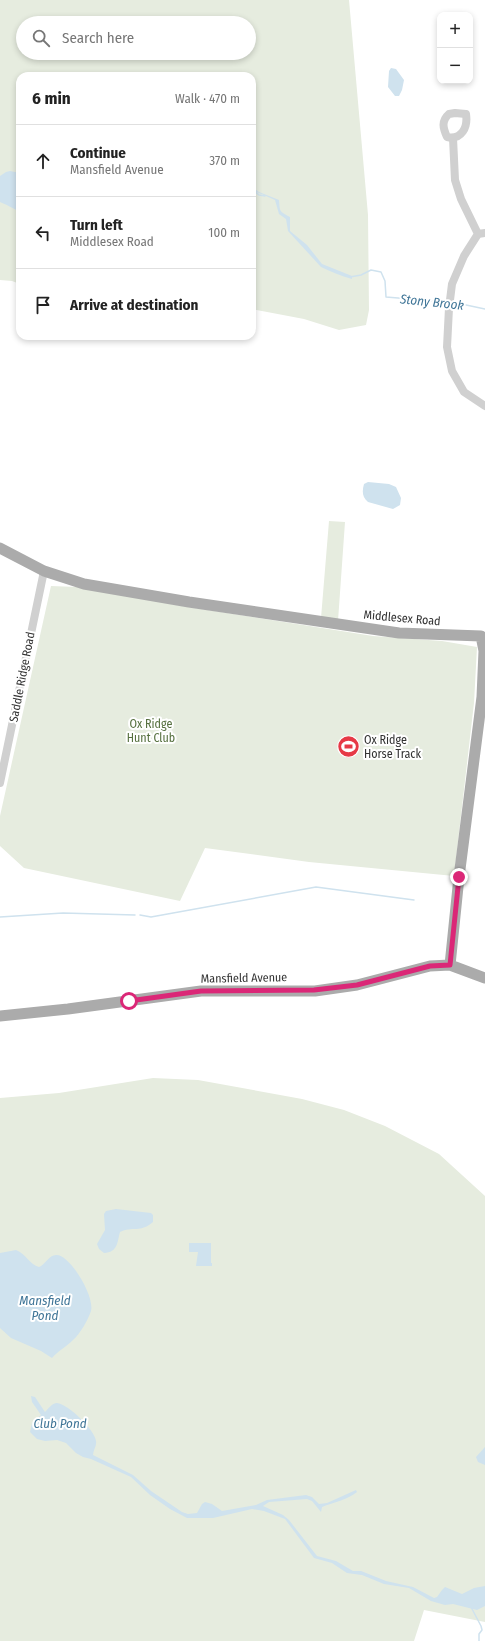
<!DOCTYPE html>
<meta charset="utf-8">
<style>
body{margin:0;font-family:"Fira Sans Condensed",sans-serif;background:#f6f6f6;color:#222}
.controls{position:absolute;right:12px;top:12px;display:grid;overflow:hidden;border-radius:8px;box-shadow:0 2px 6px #0003}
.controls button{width:36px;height:36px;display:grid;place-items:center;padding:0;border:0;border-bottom:1px solid #e0e0e0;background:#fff;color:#222;font:20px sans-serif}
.stop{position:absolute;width:12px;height:12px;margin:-9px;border:3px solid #db2777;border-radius:50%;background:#fff}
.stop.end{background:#db2777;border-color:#fff;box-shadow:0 1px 4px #0008}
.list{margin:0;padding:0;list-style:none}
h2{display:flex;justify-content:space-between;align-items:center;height:52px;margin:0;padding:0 16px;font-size:17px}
h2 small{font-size:13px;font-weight:400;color:#767676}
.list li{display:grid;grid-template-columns:26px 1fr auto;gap:12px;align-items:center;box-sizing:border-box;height:72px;padding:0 16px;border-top:1px solid #e0e0e0}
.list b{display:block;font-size:15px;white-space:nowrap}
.list p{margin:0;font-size:13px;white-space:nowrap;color:#767676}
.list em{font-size:13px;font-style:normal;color:#767676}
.icon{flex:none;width:22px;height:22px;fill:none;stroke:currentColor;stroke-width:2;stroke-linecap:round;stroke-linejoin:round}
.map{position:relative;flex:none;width:485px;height:1641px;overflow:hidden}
.search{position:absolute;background:#fff;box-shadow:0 2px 6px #0003;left:16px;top:16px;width:240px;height:44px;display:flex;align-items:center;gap:10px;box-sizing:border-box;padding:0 14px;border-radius:22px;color:#767676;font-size:15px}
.panel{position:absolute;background:#fff;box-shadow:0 2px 6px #0003;left:16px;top:72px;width:240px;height:268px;border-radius:12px}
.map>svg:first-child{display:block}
.green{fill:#e6ecdf;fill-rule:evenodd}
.water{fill:#cfe2ee}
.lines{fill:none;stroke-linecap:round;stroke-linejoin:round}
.stream{stroke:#cfe2ee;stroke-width:1.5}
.minor{stroke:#d0d0d0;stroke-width:8}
.major{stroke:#ababab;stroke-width:11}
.route{stroke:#db2777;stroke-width:5}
.labels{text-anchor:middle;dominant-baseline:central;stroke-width:4;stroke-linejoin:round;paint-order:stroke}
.street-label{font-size:12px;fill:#333;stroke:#fff}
.park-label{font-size:12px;fill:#56703f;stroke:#fff}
.poi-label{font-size:12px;fill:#333;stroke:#fff;text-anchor:start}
.water-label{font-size:13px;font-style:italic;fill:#3f7597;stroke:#fff}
</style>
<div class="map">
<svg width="485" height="1641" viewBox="0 0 485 1641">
<rect width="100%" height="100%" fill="#fff"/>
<path class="green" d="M 0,0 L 349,0 L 368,215 L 369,310 L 366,325 L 339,330 L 304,319 L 252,309 L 252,76 L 20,76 L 20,284 L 12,281 L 0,280 ZM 23,23 L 249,23 L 249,53 L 23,53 Z
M 329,521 L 345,522 L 338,621 L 321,618 Z
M 51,586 L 77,587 L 182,606 L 373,636 L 442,641 L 477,647 L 474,703 L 454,876 L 309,862 L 205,848 L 180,901 L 24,868 L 0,846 L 0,816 Z
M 153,1078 L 198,1080 L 302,1099 L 344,1110 L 385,1126 L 439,1154 L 485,1196 L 485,1622 L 424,1610 L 414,1641 L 0,1641 L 0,1098 L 59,1093 Z"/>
<path class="water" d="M 391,68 L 396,69 L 404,80 L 402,90 L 399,96 L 395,96 L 388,87 L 389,71 Z
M 10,171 L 20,173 L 20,212 C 17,210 3,203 0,202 L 0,176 L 6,172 Z
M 252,187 L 259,192 L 279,200 C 280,212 279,211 290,217 L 290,231 L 307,245 L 322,264 L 352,276 L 352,279 C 341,276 330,271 321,267 L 288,231 L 286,219 L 279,214 L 275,200 L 252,190 Z
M 368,482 L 389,484 L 396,487 L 401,498 L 400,505 L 393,509 L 368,502 C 362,497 362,491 364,484 Z
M 116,1209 L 151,1213 L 153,1215 L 153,1222 C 141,1233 132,1226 120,1232 C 117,1243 118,1252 104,1253 L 99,1249 L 97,1244 L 105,1230 L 104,1214 L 106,1211 Z
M 189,1243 L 211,1243 L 211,1263 L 212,1263 L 212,1266 L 196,1266 L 198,1252 L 189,1252 Z
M 16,1250 C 26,1254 30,1265 39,1267 C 45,1265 49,1255 56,1255 C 70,1254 95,1297 91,1311 C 88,1320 80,1334 73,1340 C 66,1347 58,1351 52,1358 L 41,1351 L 11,1338 L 0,1328 L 0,1253 Z
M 31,1396 L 35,1397 L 45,1412 C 48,1409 52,1403 57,1403 C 68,1404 95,1430 96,1441 C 97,1446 93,1450 93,1455 L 133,1475 L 151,1491 L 182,1512 L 188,1514 L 197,1513 L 202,1504 L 205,1502 L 212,1504 L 222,1511 L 256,1505 L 267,1500 L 306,1495 L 312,1497 L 319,1504 L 327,1503 L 356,1490 L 357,1492 C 347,1500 334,1502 322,1507 L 321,1512 L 312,1501 L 307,1499 L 269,1502 L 263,1506 L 283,1515 L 289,1520 L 317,1556 L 336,1561 L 353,1571 L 361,1571 L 386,1581 L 413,1587 L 434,1598 L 437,1597 L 442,1590 L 445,1587 L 462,1594 L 474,1588 L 485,1586 L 485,1606 L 477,1610 L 453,1604 L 445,1605 L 431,1601 L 409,1588 L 384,1584 L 362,1575 L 347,1573 L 332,1563 L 314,1558 L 285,1519 L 264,1511 L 252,1509 L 213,1518 L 187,1518 L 170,1509 L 150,1495 L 131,1477 L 91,1459 L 83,1457 L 76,1453 L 66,1443 L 57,1440 L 45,1441 L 37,1439 L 30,1432 L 32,1423 L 41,1415 L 32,1402 Z
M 485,1447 L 485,1465 L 478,1462 L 476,1457 Z"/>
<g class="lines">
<path class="stream" d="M 252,189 L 259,195 L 265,196
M 350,277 L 361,275 L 371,270 L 381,272 L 385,281 L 386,297 L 446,302
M 452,302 L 485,309
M 140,915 L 151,917 L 316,887 L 414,900
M 0,917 L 63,913 L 135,915
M 471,1607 L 481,1626 L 482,1630 L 479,1634 L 479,1641"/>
<path class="minor" d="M 455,113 L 466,114 C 468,127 462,140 447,137 C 443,128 441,121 449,114 Z
M 453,138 L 455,180 L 461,199 L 478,234 L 485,233
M 478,234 L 464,256 L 452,284 L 449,308 L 447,347 L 452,371 L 464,392 L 485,406
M 0,783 L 44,571"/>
<path class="major" d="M 0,548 L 44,571 L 84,584 L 189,602 L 399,633 L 481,636 L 484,651 L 482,697 L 459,877 L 450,965
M 0,1016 L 68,1009 L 201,991 L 315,991 L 357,985 L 430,966 L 450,965 L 485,978"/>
</g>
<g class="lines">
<path class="route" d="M 129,1001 L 201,991 L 314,990 L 357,985 L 430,966 L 450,965 L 459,877"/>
</g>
<defs>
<symbol id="stadium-disc" viewBox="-11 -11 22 22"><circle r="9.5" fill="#e63946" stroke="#fff"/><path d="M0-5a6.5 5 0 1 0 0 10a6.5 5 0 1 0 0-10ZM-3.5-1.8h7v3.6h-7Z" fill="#fff"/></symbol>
</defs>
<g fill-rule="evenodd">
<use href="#stadium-disc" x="336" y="734" width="25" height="25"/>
</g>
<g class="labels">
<g class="street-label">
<text transform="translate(402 618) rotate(5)">Middlesex Road</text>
<text transform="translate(22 677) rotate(-79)">Saddle Ridge Road</text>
<text transform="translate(244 978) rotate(-1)">Mansfield Avenue</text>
</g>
<g class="park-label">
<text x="151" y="724">Ox Ridge<tspan x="151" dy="14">Hunt Club</tspan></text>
</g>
<g class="poi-label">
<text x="364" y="740">Ox Ridge<tspan x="364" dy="14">Horse Track</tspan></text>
</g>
<g class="water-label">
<text transform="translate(432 302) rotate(6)">Stony Brook</text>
<text x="45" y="1300">Mansfield<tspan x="45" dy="15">Pond</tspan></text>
<text x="60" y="1423">Club Pond</text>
</g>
</g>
</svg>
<div class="controls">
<button>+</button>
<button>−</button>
</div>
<div class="stop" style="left:129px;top:1001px"></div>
<div class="stop end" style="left:459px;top:877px"></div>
<div class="search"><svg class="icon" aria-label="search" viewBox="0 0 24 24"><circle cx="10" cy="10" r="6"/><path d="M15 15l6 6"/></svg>Search here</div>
<section class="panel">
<h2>6 min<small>Walk · 470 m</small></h2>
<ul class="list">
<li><svg class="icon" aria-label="ahead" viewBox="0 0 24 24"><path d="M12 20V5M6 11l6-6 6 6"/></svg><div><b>Continue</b><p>Mansfield Avenue</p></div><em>370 m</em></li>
<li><svg class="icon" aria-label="left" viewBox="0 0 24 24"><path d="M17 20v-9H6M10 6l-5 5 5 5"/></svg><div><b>Turn left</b><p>Middlesex Road</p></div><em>100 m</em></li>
<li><svg class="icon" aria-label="arrive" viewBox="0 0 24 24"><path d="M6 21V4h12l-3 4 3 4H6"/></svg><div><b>Arrive at destination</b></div></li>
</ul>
</section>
</div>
